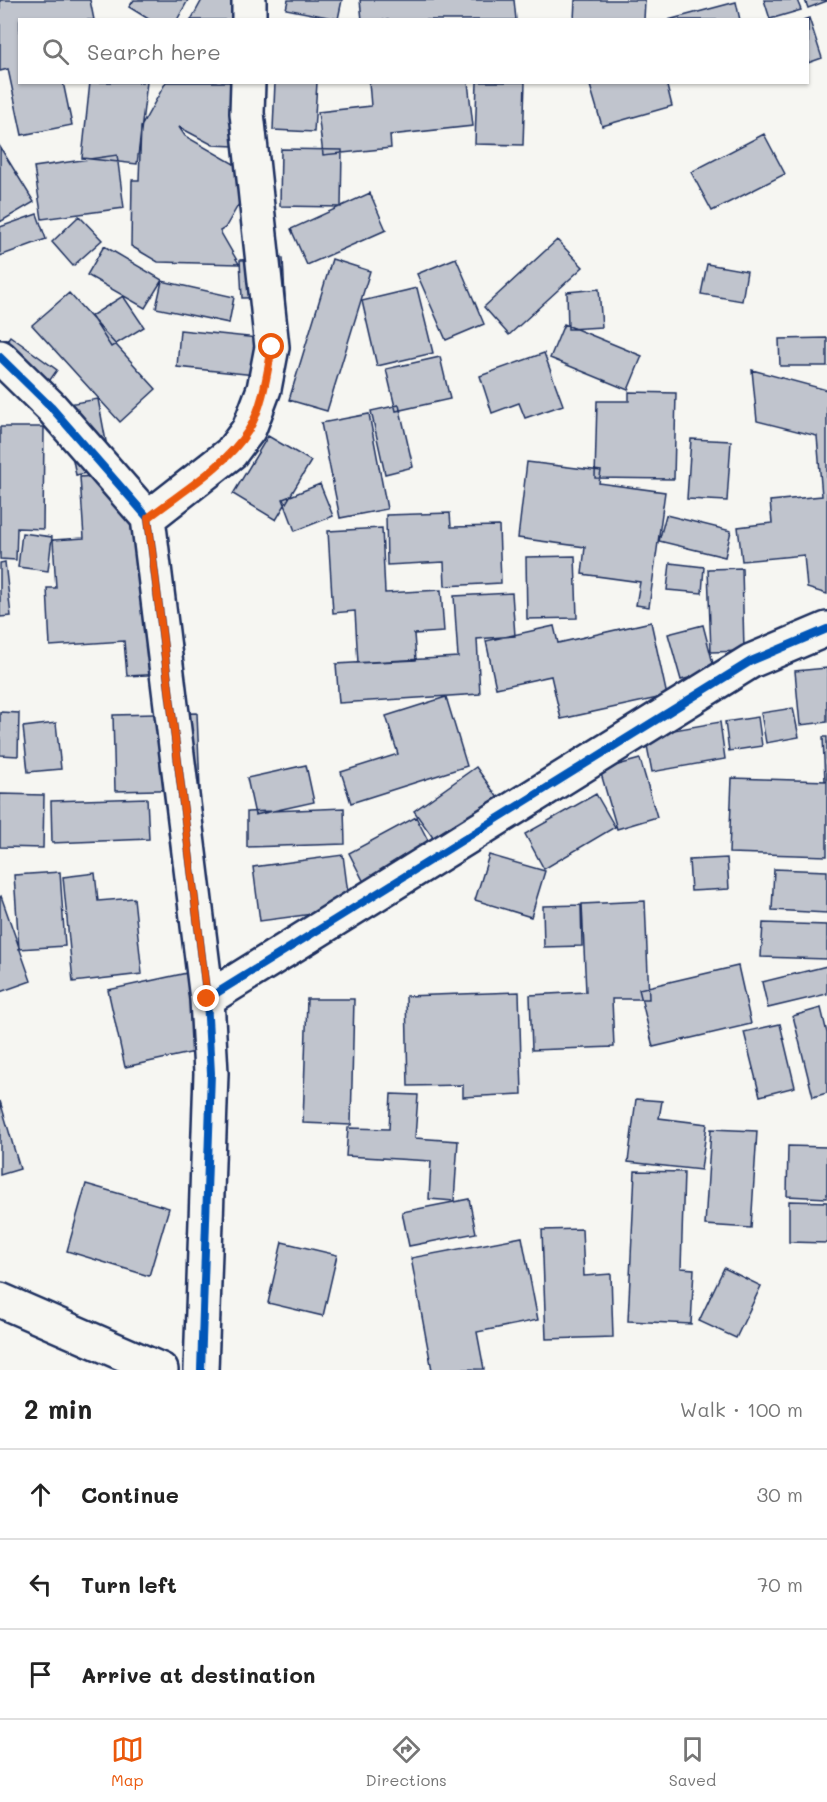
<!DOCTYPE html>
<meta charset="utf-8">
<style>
body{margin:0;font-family:Mali,sans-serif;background:#f2f2f2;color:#222}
.stop{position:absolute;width:18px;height:18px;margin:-14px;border:4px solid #ea580c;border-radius:50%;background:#fff}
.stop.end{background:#ea580c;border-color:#fff;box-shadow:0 2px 6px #0008}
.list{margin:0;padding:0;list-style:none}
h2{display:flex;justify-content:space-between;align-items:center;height:78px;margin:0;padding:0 24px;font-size:26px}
h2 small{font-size:20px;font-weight:400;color:#767676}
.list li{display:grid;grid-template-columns:39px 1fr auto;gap:18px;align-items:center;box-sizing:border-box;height:90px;padding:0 24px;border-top:2px solid #e0e0e0}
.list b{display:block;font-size:22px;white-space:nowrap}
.list em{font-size:20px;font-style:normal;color:#767676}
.icon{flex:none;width:33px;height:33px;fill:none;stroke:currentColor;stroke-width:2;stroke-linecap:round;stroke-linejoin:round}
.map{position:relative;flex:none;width:827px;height:1370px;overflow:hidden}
.search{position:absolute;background:#fff;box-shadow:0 2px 4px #0004;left:18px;right:18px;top:18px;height:66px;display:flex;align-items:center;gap:15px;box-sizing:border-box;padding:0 21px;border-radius:0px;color:#767676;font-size:22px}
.sheet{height:348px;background:#fff}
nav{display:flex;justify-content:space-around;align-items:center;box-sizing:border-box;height:84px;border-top:2px solid #e0e0e0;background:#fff;font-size:16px;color:#767676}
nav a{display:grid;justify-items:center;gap:3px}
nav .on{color:#ea580c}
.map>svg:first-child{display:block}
.building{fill:#c0c4cd;stroke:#1b2f5e;stroke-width:1.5}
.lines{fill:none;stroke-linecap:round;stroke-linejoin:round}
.street-casing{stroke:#1b2f5e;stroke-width:38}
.secondary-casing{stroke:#1b2f5e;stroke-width:38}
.street{stroke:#f6f6f2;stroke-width:33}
.secondary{stroke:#f6f6f2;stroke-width:33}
.cycleway-casing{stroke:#f6f6f2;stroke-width:11}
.cycleway{stroke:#0057b8;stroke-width:8}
.route{stroke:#ea580c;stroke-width:8}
</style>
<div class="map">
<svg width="827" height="1370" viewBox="0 0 827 1370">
<rect width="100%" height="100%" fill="#f6f6f2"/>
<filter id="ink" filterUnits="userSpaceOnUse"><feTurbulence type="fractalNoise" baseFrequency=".0167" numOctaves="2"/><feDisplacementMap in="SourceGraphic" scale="12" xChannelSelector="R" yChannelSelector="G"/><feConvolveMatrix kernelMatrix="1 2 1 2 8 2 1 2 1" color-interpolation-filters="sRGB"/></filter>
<g filter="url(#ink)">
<path class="building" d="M 0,0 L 90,0 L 94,20 L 20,20 L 20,82 L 63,82 L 72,125 L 22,135 L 8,69 L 0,71 Z
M 134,0 L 188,0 L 177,20 L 150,20 L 129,7 Z
M 202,0 L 260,0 L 260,20 L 191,20 Z
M 288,0 L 342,0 L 338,19 L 286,9 Z
M 360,0 L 514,0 L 516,20 L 362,20 Z
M 575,0 L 645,0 L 644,20 L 574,20 Z
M 764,0 L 797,0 L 801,10 L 770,19 Z
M 805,0 L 827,0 L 827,1 L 808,8 Z
M 736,2 L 740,20 L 668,20 Z
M 809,18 L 822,58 L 808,63 L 808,20 L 803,20 Z
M 90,82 L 147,82 L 137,164 L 82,158 Z
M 166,82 L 257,82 L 255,147 L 213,145 L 179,127 L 185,136 L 255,176 L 225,228 L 220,231 L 239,264 L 158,262 L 131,246 L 132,180 L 139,180 L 141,127 Z
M 275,82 L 317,82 L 314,132 L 273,130 Z
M 369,82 L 468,82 L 473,126 L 390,135 L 391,148 L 323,155 L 318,112 L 371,106 Z
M 477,82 L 525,82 L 523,145 L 475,144 Z
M 589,82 L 666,82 L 672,106 L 602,126 Z
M 764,134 L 785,174 L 712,211 L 691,172 Z
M 0,147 L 34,202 L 0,222 Z
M 281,149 L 342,150 L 341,207 L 280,206 Z
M 117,155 L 124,208 L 42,219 L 34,167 Z
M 370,193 L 386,230 L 307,265 L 291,229 Z
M 37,214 L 46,239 L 0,256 L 0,227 Z
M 79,216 L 102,240 L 73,266 L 52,242 Z
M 557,240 L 583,267 L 509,335 L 484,307 Z
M 104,246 L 162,280 L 145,308 L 87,275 Z
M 283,258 L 285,297 L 242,298 L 240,260 Z
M 456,258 L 484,324 L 446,340 L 417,274 Z
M 332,259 L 370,271 L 327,411 L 289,400 Z
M 707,264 L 747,271 L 742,301 L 701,294 Z
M 162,281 L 234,297 L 229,323 L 156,308 Z
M 417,288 L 433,353 L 377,366 L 362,301 Z
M 599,289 L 602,327 L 568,329 L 567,292 Z
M 69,293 L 156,389 L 120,422 L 32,325 Z
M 123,296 L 144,327 L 111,347 L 91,316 Z
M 564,324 L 642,356 L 628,390 L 550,358 Z
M 180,330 L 279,340 L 276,377 L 177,367 Z
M 10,336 L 57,370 L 36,400 L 0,350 Z
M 827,338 L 827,366 L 780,366 L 779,339 Z
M 544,353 L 563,405 L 525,418 L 519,403 L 492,413 L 480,376 Z
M 440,357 L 450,399 L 396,411 L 386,369 Z
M 752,370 L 827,390 L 827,594 L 807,588 L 804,555 L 742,561 L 738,527 L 772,523 L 770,501 L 822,496 L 817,436 L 757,421 Z
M 629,392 L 676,393 L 674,479 L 595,478 L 597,401 L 629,401 Z
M 98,399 L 111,468 L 76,475 L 62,405 Z
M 399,405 L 413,467 L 385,474 L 371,411 Z
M 369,414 L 387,509 L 340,518 L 321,423 Z
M 0,427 L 44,427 L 43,529 L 17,528 L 16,560 L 0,559 Z
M 268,436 L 311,461 L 276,520 L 233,494 Z
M 691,439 L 731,441 L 727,501 L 687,499 Z
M 527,462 L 601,471 L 599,483 L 665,492 L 649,607 L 636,605 L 640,582 L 582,574 L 585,547 L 518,538 Z
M 128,474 L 132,536 L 158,535 L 166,674 L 127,676 L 124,641 L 50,646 L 47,588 L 56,588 L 53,540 L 84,538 L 80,477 Z
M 320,484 L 333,516 L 295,531 L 283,499 Z
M 450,513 L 451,527 L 499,526 L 501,583 L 445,586 L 444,562 L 387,565 L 386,515 Z
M 666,515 L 731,531 L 725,557 L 659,541 Z
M 382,528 L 385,593 L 441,590 L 444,632 L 414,634 L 416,660 L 358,663 L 355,611 L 333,613 L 328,531 Z
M 22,533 L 52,537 L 48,571 L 18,567 Z
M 575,556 L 577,618 L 527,619 L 526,557 Z
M 5,562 L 11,616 L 0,617 L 0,563 Z
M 670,563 L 704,567 L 702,593 L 667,590 Z
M 742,568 L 744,651 L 711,652 L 708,569 Z
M 512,593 L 515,636 L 477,639 L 480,694 L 339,703 L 336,664 L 458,657 L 454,596 Z
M 651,622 L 667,696 L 561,719 L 551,676 L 496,688 L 486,641 L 554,626 L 558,643 Z
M 703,625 L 715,671 L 681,680 L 668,634 Z
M 827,668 L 827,722 L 800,725 L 795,671 Z
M 446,697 L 467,766 L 351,803 L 341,772 L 398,754 L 386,716 Z
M 793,708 L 799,737 L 766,743 L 761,713 Z
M 0,712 L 19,713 L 18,756 L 0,755 Z
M 197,713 L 200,789 L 115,791 L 113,715 Z
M 758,717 L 762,746 L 729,751 L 725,722 Z
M 720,722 L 725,759 L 652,772 L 645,735 Z
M 56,723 L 61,769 L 28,772 L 23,727 Z
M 823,737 L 827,737 L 827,781 L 825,781 Z
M 640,759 L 657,817 L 617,829 L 600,770 Z
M 306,765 L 314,802 L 255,815 L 247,778 Z
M 476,767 L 508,812 L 446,856 L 414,811 Z
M 732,778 L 827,781 L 827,856 L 729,853 Z
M 0,794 L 44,795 L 43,848 L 0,847 Z
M 596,794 L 615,827 L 544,869 L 525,834 Z
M 147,798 L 149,839 L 52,843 L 51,801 Z
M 344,808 L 345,844 L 247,847 L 247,812 Z
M 416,817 L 437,858 L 370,894 L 349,853 Z
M 343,855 L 350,909 L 260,921 L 253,867 Z
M 489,855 L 545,871 L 531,917 L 475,900 Z
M 727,858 L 729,889 L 691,891 L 689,860 Z
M 774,869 L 827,871 L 827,913 L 772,910 Z
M 60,872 L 65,946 L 19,949 L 14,875 Z
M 95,873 L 98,901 L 134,898 L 142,974 L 73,982 L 63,877 Z
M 1,896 L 31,981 L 0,992 L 0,897 Z
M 645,901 L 649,999 L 612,999 L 614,1047 L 532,1050 L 530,995 L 586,992 L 582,904 Z
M 581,905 L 582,946 L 544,947 L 543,906 Z
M 763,923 L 827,925 L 827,959 L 761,957 Z
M 738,966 L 751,1024 L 653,1047 L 639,989 Z
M 827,966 L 827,994 L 768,1008 L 762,982 Z
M 187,973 L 204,1050 L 125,1067 L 108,990 Z
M 519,992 L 522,1094 L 463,1097 L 463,1085 L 408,1086 L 406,996 Z
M 307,999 L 354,999 L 351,1125 L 303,1123 Z
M 821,1008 L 827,1033 L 827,1093 L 813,1097 L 793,1016 Z
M 780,1024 L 795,1087 L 760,1096 L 744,1032 Z
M 391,1094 L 418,1095 L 415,1138 L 458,1141 L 454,1201 L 429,1199 L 431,1161 L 346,1156 L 348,1128 L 389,1129 Z
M 636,1099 L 662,1101 L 659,1118 L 707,1124 L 701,1170 L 628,1162 Z
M 0,1101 L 20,1169 L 0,1175 Z
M 711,1129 L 757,1131 L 751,1228 L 705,1225 Z
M 788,1146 L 827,1147 L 827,1198 L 787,1196 Z
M 635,1171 L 684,1172 L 681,1268 L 694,1269 L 691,1324 L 628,1321 Z
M 86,1184 L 169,1208 L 149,1276 L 67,1251 Z
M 469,1199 L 476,1233 L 409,1246 L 402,1212 Z
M 789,1201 L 827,1202 L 827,1243 L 789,1242 Z
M 582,1229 L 584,1276 L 611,1274 L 613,1337 L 546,1339 L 542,1230 Z
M 522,1237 L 538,1320 L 477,1332 L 484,1369 L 432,1370 L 411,1258 Z
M 282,1242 L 337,1255 L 323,1316 L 268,1303 Z
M 724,1268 L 761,1286 L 736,1338 L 699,1321 Z"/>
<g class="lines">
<defs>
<path id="street" d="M 249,20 L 249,0
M 0,357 L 51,407 L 148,518 L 207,999 L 211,1073 L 201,1370
M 148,518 L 231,453 L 249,429 L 264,389 L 272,347 L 247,113 L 248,82
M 207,999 L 751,661 L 827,629"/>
<path id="secondary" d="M 0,1300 L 161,1370"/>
</defs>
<use href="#street" class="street-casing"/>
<use href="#secondary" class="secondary-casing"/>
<use href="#street" class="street"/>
<use href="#secondary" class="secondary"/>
<defs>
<path id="cycleway" d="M 0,357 L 51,407 L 148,518 L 207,999 L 211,1073 L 201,1370
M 207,999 L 751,661 L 827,629"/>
</defs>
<use href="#cycleway" class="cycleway-casing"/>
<use href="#cycleway" class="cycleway"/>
</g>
</g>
<g class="lines" filter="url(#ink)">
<path class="route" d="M 207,999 L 148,518 C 181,492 225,467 248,431 C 263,407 267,374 272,347"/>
</g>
</svg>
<div class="stop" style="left:272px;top:347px"></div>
<div class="stop end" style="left:207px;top:999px"></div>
<div class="search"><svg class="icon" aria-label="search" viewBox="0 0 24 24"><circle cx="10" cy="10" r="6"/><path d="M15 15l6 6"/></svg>Search here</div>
</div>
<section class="sheet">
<h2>2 min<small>Walk · 100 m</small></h2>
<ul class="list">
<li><svg class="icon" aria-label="ahead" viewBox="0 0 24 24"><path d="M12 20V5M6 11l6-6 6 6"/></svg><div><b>Continue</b></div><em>30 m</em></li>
<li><svg class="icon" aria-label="left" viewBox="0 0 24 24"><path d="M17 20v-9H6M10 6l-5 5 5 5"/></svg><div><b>Turn left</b></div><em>70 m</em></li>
<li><svg class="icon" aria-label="arrive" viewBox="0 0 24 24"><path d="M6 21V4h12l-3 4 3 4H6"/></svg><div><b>Arrive at destination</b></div></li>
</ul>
</section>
<nav>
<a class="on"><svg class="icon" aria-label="map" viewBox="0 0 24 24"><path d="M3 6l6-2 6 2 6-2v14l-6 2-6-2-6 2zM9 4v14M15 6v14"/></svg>Map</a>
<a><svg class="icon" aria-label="directions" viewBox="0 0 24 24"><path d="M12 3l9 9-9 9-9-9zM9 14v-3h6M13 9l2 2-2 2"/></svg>Directions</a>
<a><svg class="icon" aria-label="saved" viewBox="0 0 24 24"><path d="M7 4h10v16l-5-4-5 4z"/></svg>Saved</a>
</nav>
